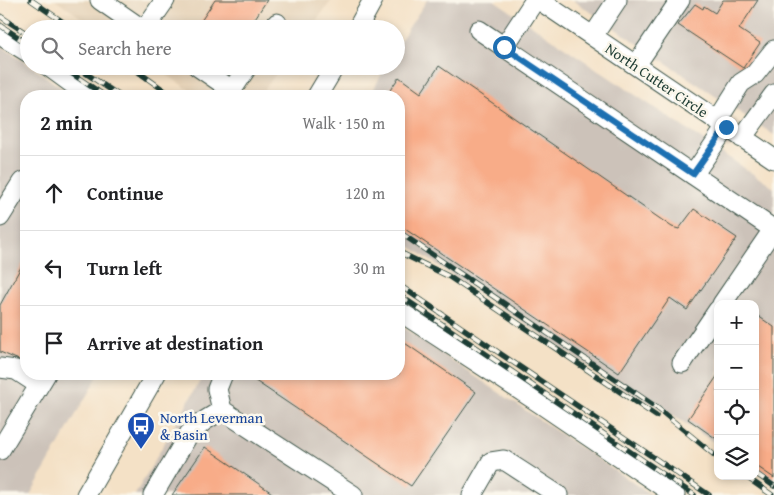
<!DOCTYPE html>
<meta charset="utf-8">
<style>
body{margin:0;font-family:"Gentium Book Plus",serif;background:#f2f2f2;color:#202124}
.controls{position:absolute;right:15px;bottom:15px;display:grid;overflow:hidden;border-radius:10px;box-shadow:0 2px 8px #0003}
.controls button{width:45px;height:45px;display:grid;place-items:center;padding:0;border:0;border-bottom:1px solid #e0e0e0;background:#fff;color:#202124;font:25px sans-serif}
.stop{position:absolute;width:15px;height:15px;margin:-11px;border:4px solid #1f6fb2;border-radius:50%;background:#fff}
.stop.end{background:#1f6fb2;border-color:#fff;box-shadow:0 1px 5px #0008}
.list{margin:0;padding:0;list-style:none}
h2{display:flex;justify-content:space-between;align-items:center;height:65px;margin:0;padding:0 20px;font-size:21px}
h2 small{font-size:16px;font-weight:400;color:#757577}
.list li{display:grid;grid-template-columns:32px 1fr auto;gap:15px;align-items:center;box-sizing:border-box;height:75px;padding:0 20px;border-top:1px solid #e0e0e0}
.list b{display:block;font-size:19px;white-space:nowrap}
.list em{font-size:16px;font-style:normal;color:#757577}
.icon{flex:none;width:28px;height:28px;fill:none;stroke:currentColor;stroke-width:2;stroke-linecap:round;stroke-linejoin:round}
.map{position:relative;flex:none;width:774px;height:495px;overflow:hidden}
.search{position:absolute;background:#fff;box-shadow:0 2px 8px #0003;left:20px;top:20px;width:385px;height:55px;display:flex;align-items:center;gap:12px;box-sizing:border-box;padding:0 18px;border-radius:28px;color:#757577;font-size:19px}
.panel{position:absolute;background:#fff;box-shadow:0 2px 8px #0003;left:20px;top:90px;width:385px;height:290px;border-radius:20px}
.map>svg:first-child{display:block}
.built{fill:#e5d1b6}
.industrial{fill:#ccc2b9}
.building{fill:#f8ac88}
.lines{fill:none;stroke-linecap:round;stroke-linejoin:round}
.minor-casing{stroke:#3f564a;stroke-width:21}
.minor{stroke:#fff;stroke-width:19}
.rail-casing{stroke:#1f3d34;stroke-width:5.5}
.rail{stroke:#fbf7ec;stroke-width:4;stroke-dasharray:11;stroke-linecap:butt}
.route{stroke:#1f6fb2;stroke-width:6}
.labels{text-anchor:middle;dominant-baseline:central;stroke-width:5;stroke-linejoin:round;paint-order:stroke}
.street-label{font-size:15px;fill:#1f3d34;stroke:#fbf7ec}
.transit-label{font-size:15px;fill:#164399;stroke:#fbf7ec;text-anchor:start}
</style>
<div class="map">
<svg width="774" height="495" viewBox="0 0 774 495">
<rect width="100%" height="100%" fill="#fbf7ec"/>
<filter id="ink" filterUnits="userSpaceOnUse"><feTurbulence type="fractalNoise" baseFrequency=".02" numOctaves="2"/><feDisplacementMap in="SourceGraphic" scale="10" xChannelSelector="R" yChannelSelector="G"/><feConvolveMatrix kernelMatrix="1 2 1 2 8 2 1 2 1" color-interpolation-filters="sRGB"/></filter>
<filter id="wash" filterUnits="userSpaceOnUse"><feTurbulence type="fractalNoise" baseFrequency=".0096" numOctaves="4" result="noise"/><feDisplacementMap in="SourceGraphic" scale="20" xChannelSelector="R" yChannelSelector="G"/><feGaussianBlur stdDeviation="1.12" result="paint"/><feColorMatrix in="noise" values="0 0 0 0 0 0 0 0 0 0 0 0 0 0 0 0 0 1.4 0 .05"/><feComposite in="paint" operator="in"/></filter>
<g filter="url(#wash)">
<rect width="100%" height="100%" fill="#f4e1c6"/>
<path class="built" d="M 55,0 L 332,0 L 310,29 L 98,29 Z
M 154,66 L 282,66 L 259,96 L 198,96 Z"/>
<path class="industrial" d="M 427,0 L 494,0 L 774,188 L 774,483 L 755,470 L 755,304 L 718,304 L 718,445 L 671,414 L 613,383 L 399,239 L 399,96 L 370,96 L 386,66 L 396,66 L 396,47 Z
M 573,0 L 774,0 L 774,135 L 721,100 Z
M 0,45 L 73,96 L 26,96 L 26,374 L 99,374 L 30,495 L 0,495 Z
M 399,325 L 651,495 L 135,495 L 204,374 L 399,374 Z"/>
<g id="blocks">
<path class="building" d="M 215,0 L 267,0 L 248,29 L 206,29 L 199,24 Z
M 723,0 L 758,0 L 739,29 L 760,43 L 743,68 L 678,25 L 695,4 L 703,9 L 704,6 L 715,13 Z
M 439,66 L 672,227 L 679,229 L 694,209 L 737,238 L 687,310 L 670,298 L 619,373 L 399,225 L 399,126 L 402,121 L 399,118 L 399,96 L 386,96 L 399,77 L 421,93 Z
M 26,258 L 26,363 L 0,352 L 0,305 Z
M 755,314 L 774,327 L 774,478 L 755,465 Z
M 399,339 L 476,392 L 411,486 L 245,374 L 399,374 Z
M 718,375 L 718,440 L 688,419 Z
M 205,447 L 275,495 L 172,495 Z"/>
</g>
</g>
<g filter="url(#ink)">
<use href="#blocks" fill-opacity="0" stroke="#3f564a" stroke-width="1"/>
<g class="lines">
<defs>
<path id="minor" d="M 100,0 L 142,29
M 539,0 L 774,159
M 145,29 L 165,0
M 273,29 L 277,23
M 357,29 L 373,0
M 479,30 L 773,229
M 0,35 L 29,53
M 593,36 L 617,0
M 504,47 L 535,0
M 636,65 L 680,0
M 48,66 L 89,96
M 197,66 L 232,90 L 248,66
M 317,96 L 335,66
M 717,121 L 741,83 L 755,74 L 774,50
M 742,138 L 774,94
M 693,175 L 726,127
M 0,217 L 22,182 L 26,181
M 722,304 L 774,228
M 399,311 L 541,404 L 675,495
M 682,363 L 718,310
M 0,368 L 16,370 L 39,385
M 222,410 L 217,389 L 223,374
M 0,450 L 46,374
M 86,495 L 156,374
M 153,495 L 189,434 L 204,421 L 222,410 L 353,495
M 472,495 L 491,462 L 504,460 L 558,495"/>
</defs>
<use href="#minor" class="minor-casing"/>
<use href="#minor" class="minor"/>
<defs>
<path id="rail" d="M 31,0 L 73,29
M 0,16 L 29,35
M 0,25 L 29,45
M 61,66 L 105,96
M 75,66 L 120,96
M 130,66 L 172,96
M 399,232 L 656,407 L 718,458
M 399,252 L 448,276 L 656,416
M 399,285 L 709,495
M 399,295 L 694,495
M 755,473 L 774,486
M 745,476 L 772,495"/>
</defs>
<use href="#rail" class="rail-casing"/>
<use href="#rail" class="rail"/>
</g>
</g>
<g class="lines" filter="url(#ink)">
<path class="route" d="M 504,47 L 693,174 L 726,127"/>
</g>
<defs>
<symbol id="bus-pin" viewBox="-11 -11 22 30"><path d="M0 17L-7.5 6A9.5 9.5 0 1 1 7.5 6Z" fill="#1a4fb4" stroke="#fbf7ec"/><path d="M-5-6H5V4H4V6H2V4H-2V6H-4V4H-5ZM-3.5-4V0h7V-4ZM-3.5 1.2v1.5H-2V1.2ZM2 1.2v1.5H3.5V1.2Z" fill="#fff"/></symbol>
</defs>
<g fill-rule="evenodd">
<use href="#bus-pin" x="125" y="410" width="32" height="43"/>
</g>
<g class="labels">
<g class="street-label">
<text transform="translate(657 80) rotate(34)">North Cutter Circle</text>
</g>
<g class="transit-label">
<text x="160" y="417">North Leverman<tspan x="160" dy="17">&amp; Basin</tspan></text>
</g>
</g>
</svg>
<div class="controls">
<button>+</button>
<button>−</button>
<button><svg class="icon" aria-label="locate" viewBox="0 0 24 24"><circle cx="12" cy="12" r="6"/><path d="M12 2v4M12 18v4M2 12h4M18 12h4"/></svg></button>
<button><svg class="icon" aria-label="layers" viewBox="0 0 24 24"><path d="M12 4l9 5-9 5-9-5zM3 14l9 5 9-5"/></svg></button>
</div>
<div class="stop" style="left:504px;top:47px"></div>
<div class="stop end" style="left:726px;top:127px"></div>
<div class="search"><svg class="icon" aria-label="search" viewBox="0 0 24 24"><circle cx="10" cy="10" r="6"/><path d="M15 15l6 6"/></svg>Search here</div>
<section class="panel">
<h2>2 min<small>Walk · 150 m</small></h2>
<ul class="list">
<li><svg class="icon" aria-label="ahead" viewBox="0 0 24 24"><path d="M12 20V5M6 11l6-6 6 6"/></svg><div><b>Continue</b></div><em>120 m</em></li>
<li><svg class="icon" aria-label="left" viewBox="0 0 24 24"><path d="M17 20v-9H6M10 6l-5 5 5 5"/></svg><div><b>Turn left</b></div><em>30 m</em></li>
<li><svg class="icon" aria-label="arrive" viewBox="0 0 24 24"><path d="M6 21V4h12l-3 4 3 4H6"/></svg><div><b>Arrive at destination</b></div></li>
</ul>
</section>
</div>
